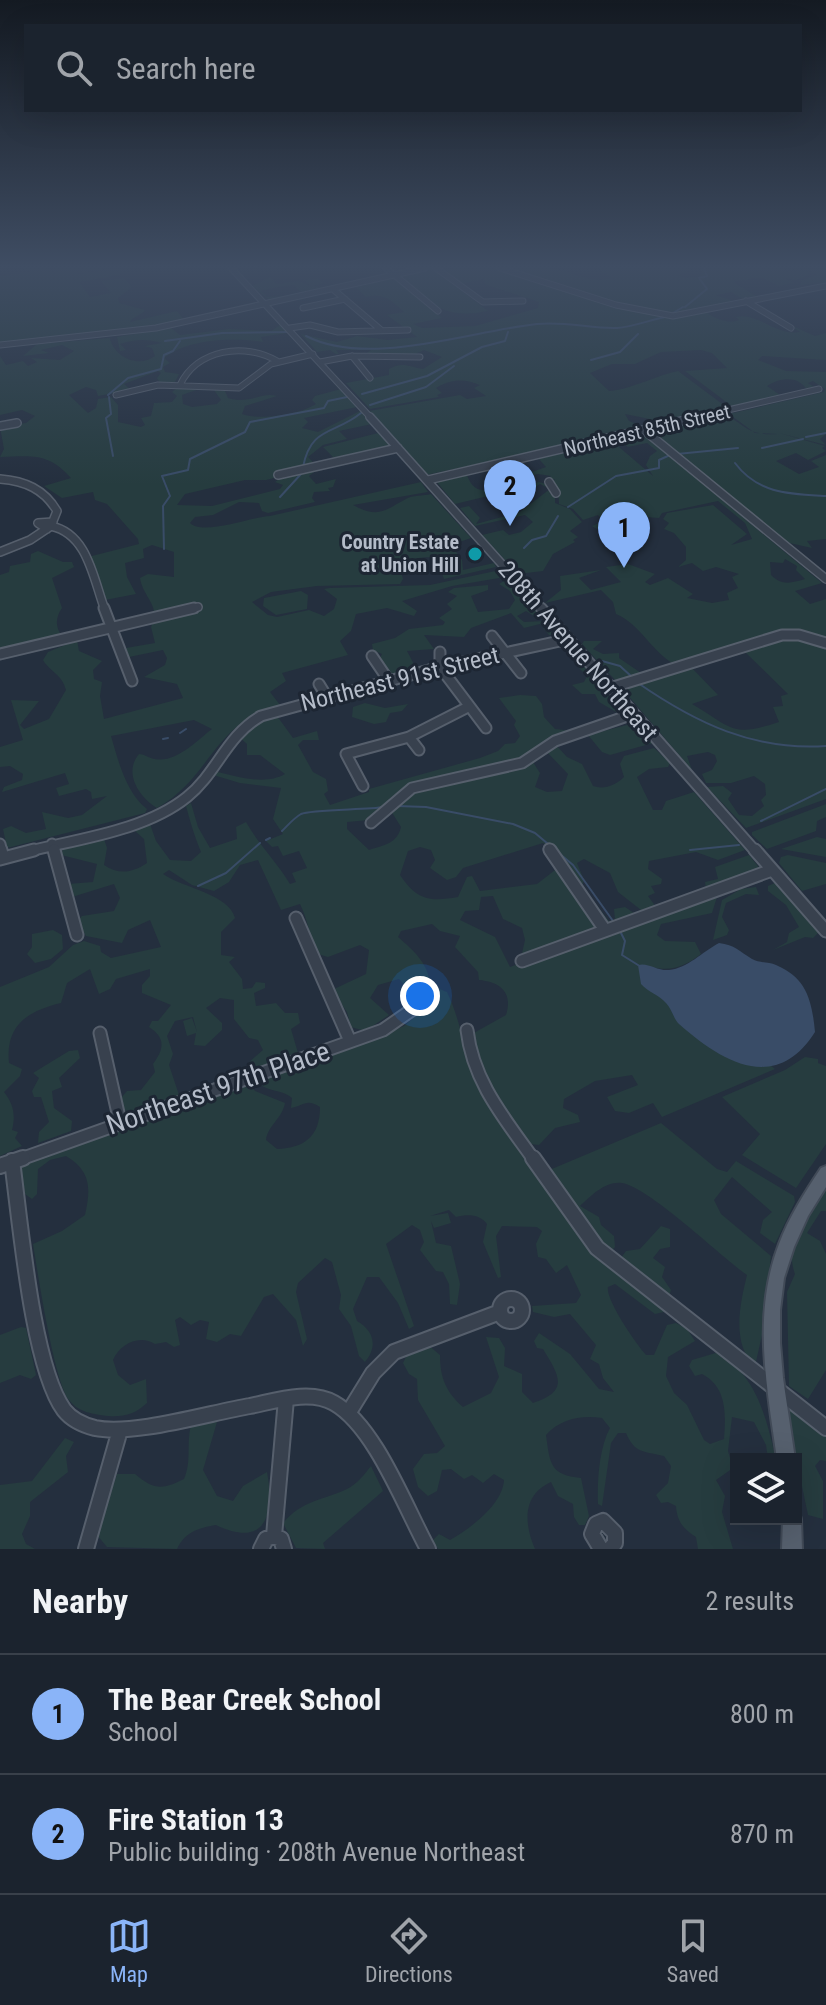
<!DOCTYPE html>
<meta charset="utf-8">
<style>
body{margin:0;font-family:"Roboto Condensed",sans-serif;background:#282f3a;color:#f1f3f6}
.controls{position:absolute;right:24px;bottom:24px;display:grid;overflow:hidden;border-radius:0px;box-shadow:0 8px 32px #0002}
.controls button{width:72px;height:72px;display:grid;place-items:center;padding:0;border:0;border-bottom:2px solid #39404a;background:#1b232e;color:#f1f3f6;font:40px sans-serif}
.you{position:absolute;left:420px;top:996px;width:28px;height:28px;margin:-20px;border:6px solid #fff;border-radius:50%;background:#1a73e8;box-shadow:0 0 0 12px #1a73e833}
.badge{display:grid;place-items:center;width:52px;height:52px;border-radius:50%;background:#8ab4f8;color:#111;font-size:26px;font-weight:700}
.pin{position:absolute;translate:-50% -66px;filter:drop-shadow(0 2px 4px #0008)}
.pin::after{content:'';position:absolute;top:42px;width:28px;height:24px;background:inherit;clip-path:polygon(0 0,100% 0,50% 100%)}
.list{margin:0;padding:0;list-style:none}
h2{display:flex;justify-content:space-between;align-items:center;height:104px;margin:0;padding:0 32px;font-size:34px}
h2 small{font-size:26px;font-weight:400;color:#a0a4aa}
.list li{display:grid;grid-template-columns:52px 1fr auto;gap:24px;align-items:center;box-sizing:border-box;height:120px;padding:0 32px;border-top:2px solid #39404a}
.list b{display:block;font-size:30px;white-space:nowrap}
.list p{margin:0;font-size:26px;white-space:nowrap;color:#a0a4aa}
.list em{font-size:26px;font-style:normal;color:#a0a4aa}
.icon{flex:none;width:44px;height:44px;fill:none;stroke:currentColor;stroke-width:2;stroke-linecap:round;stroke-linejoin:round}
.map{position:relative;flex:none;width:826px;height:1549px;overflow:hidden}
.search{position:absolute;background:#1b232e;box-shadow:0 8px 32px #0002;left:24px;right:24px;top:24px;height:88px;display:flex;align-items:center;gap:20px;box-sizing:border-box;padding:0 28px;border-radius:0px;color:#a0a4aa;font-size:30px}
.sheet{height:344px;background:#1b232e}
nav{display:flex;justify-content:space-around;align-items:center;box-sizing:border-box;height:112px;border-top:2px solid #39404a;background:#1b232e;font-size:22px;color:#a0a4aa}
nav a{display:grid;justify-items:center;gap:4px}
nav .on{color:#8ab4f8}
.map>svg:first-child{display:block}
.green{fill:#263c3f;fill-rule:evenodd}
.water{fill:#394c67}
.lines{fill:none;stroke-linecap:round;stroke-linejoin:round}
.stream{stroke:#394c67;stroke-width:2}
.minor-far4-casing{stroke:#565f6c;stroke-width:7}
.minor-far3-casing{stroke:#565f6c;stroke-width:10}
.minor-far2-casing{stroke:#565f6c;stroke-width:13}
.minor-far1-casing{stroke:#565f6c;stroke-width:15}
.minor-casing{stroke:#565f6c;stroke-width:18}
.major-casing{stroke:#414a57;stroke-width:4}
.minor-far4{stroke:#38414e;stroke-width:5}
.minor-far3{stroke:#38414e;stroke-width:7}
.minor-far2{stroke:#38414e;stroke-width:9}
.minor-far1{stroke:#38414e;stroke-width:11}
.minor{stroke:#38414e;stroke-width:14}
.major{fill:#56606e;fill-rule:evenodd}
.culture-dot{fill:#0f9aa8;stroke:#1d2633;stroke-width:3}
.labels{text-anchor:middle;dominant-baseline:central;stroke-width:6;stroke-linejoin:round;paint-order:stroke}
.far-street-label{font-size:20px;fill:#b4bcc9;stroke:#1d2633}
.far-poi-label{font-size:20px;font-weight:bold;fill:#b4bcc9;stroke:#1d2633;text-anchor:end}
.street-label{font-size:24px;fill:#b4bcc9;stroke:#1d2633}
.near-street-label{font-size:28px;fill:#b4bcc9;stroke:#1d2633}
</style>
<div class="map">
<svg width="826" height="1549" viewBox="0 0 826 1549">
<rect width="100%" height="100%" fill="#242f3e"/>
<path class="green" d="M 23,268 L 48,268 L 57,276 L 54,268 L 107,268 L 70,275 L 119,268 L 124,270 L 119,275 L 79,282 L 90,297 L 111,293 L 101,281 L 124,278 L 132,287 L 118,298 L 119,303 L 145,310 C 141,316 133,316 130,322 L 177,311 L 184,320 L 115,333 L 0,343 L 0,276 L 30,272 Z
M 431,268 L 488,311 C 442,320 432,304 399,275 Z
M 452,268 C 483,268 521,262 552,268 C 574,272 589,284 612,278 L 598,268 L 684,268 L 689,270 L 678,275 L 685,278 L 699,277 L 702,270 L 711,268 L 780,268 C 794,275 810,264 826,272 L 826,282 L 800,285 L 802,280 L 817,275 L 810,268 L 805,269 L 809,275 L 796,280 L 785,278 L 793,283 L 779,286 L 761,277 L 733,282 L 756,296 L 742,299 L 731,292 L 716,295 L 736,302 L 704,310 C 711,317 727,325 739,320 L 736,317 C 758,312 775,336 800,332 L 790,325 L 815,336 L 826,333 L 826,360 L 762,356 L 758,360 L 786,371 L 826,372 L 826,434 L 820,439 L 826,445 L 779,433 L 825,446 L 822,448 L 826,451 L 808,460 L 796,453 L 776,461 L 799,474 L 819,467 L 811,461 L 826,455 L 826,539 L 807,541 L 812,548 L 785,542 L 649,432 L 719,416 C 744,417 741,437 778,434 L 755,433 L 729,414 L 824,392 L 825,389 L 813,381 L 808,383 L 814,387 L 807,390 C 798,375 780,378 767,386 L 780,395 L 790,395 L 733,407 L 685,371 L 727,368 L 712,353 L 701,350 L 661,352 L 635,364 L 612,364 L 590,373 L 609,391 C 629,390 655,376 678,371 L 729,409 L 656,424 L 650,419 L 625,414 L 629,421 L 646,428 L 426,475 L 369,411 L 460,395 L 467,399 L 486,396 L 474,388 L 480,385 C 467,380 454,377 436,388 L 442,393 L 437,395 L 439,397 L 370,409 L 346,383 L 389,375 L 389,369 C 402,361 410,367 423,369 L 442,357 L 424,350 L 411,356 L 364,355 L 371,350 L 336,350 L 339,354 L 336,354 L 330,350 L 317,352 L 301,334 L 337,342 L 357,336 L 388,340 L 417,337 L 387,315 L 404,312 C 391,300 384,293 366,297 L 355,286 L 395,277 L 442,318 L 413,324 L 422,328 L 475,326 L 538,308 L 539,302 L 487,285 L 483,279 L 461,284 L 445,269 Z
M 270,277 L 277,284 L 298,281 L 311,286 L 303,280 L 318,279 L 323,283 L 313,286 L 326,288 L 302,293 L 294,285 C 287,285 266,289 261,291 L 267,297 L 299,295 L 272,302 L 252,286 Z
M 282,324 L 287,333 L 261,337 L 263,342 C 231,337 187,339 164,358 L 170,363 L 163,367 L 165,372 L 179,374 L 175,382 L 160,383 L 157,378 L 161,373 L 158,371 L 124,384 L 131,390 L 98,396 L 96,390 L 86,387 L 69,395 L 88,413 L 96,408 L 98,399 L 111,397 L 118,405 L 118,422 L 141,427 L 145,425 L 141,418 L 151,416 L 154,403 L 172,402 L 177,396 L 172,392 L 178,387 L 199,389 L 182,395 L 183,404 L 192,407 L 217,404 L 221,400 L 214,390 L 225,391 L 228,398 C 250,405 261,391 277,396 L 245,406 L 242,414 C 260,421 301,414 316,404 L 312,400 L 315,396 L 341,389 L 357,407 L 304,418 L 308,422 L 302,428 L 318,432 L 360,411 L 372,424 L 339,431 L 347,439 L 323,445 L 308,457 L 314,463 L 334,458 L 323,447 L 378,433 L 393,448 L 266,480 L 245,480 L 185,494 L 177,505 L 212,506 L 280,489 L 283,485 L 275,482 L 282,477 L 318,469 L 309,476 L 316,484 L 336,479 L 333,487 L 328,488 L 330,491 L 314,492 L 312,498 L 315,502 L 268,513 L 262,511 L 259,503 L 239,502 L 213,515 L 195,517 L 190,523 C 203,536 250,517 270,516 L 421,482 L 428,492 L 353,505 C 379,519 385,510 406,499 C 412,495 424,496 431,494 L 471,538 L 451,545 L 462,560 L 463,570 L 494,563 L 496,567 L 444,579 L 441,571 L 446,564 L 442,559 C 410,551 390,572 360,573 L 366,575 L 400,567 L 403,579 L 400,584 L 317,586 L 271,592 L 252,602 L 268,615 L 277,617 L 309,610 L 324,616 L 334,609 L 337,599 L 324,589 L 330,588 L 430,585 L 500,570 L 505,577 L 452,586 L 402,601 L 417,611 L 414,616 L 387,608 L 356,614 L 351,631 L 340,641 L 348,655 L 282,673 L 286,681 L 270,692 L 280,705 C 211,724 212,777 157,808 C 139,797 123,773 139,754 C 144,754 147,757 151,758 C 174,766 196,741 212,729 L 194,720 L 111,736 C 118,760 126,793 147,809 L 145,813 L 7,848 L 3,829 L 11,826 L 26,833 L 46,829 L 42,812 L 68,818 L 82,815 L 107,796 L 92,799 L 91,792 L 86,789 L 59,796 L 56,788 L 69,784 L 65,773 L 2,792 L 4,787 L 22,780 L 23,774 L 10,766 L 0,767 L 0,747 L 23,740 L 11,700 L 39,701 L 20,725 L 24,729 L 49,719 L 66,690 C 62,674 50,672 43,660 L 48,652 L 77,640 L 79,651 L 102,661 L 93,670 L 94,679 L 102,682 L 100,696 L 104,719 L 183,698 L 177,684 L 144,677 L 165,665 L 167,658 L 163,650 L 129,657 L 126,648 L 155,643 L 151,627 C 162,606 143,598 140,578 L 148,574 L 174,577 L 174,552 L 152,545 L 143,549 L 144,558 L 125,563 L 127,577 L 136,594 L 105,600 L 88,557 L 139,544 L 138,539 L 107,504 L 95,500 L 93,492 L 62,498 L 44,486 L 71,478 C 48,452 32,456 0,457 L 4,449 L 0,427 L 26,423 L 35,416 L 22,410 L 0,415 L 0,356 L 6,365 L 23,361 L 28,366 L 37,362 L 31,358 L 60,360 L 74,351 L 62,345 L 41,350 L 49,353 L 23,356 L 37,344 L 110,338 C 113,356 138,369 155,356 L 152,348 L 145,346 L 162,343 C 146,339 136,339 120,344 L 126,350 L 120,351 L 117,337 L 171,328 L 180,335 L 229,329 L 271,331 Z
M 641,433 L 822,583 L 795,591 L 810,604 L 826,599 L 826,799 L 746,828 L 707,787 L 723,786 L 732,793 L 728,799 L 739,815 L 752,816 L 764,806 L 761,800 L 766,795 L 765,784 L 754,776 L 731,783 L 706,783 L 702,774 L 712,770 L 717,761 L 715,755 L 708,752 L 687,756 L 692,770 L 620,686 L 689,665 L 718,695 L 692,704 C 733,728 731,738 779,722 L 773,707 L 783,706 L 781,696 L 788,694 L 742,649 L 674,664 C 652,652 640,624 616,614 L 613,602 L 601,590 L 545,603 L 561,590 L 560,576 L 601,570 L 579,578 L 591,590 L 621,582 L 606,567 L 628,564 L 655,574 L 645,582 L 650,585 L 668,578 L 693,594 L 687,598 L 712,603 L 729,600 L 727,593 L 738,588 L 732,577 L 739,574 L 716,567 L 703,571 L 692,563 L 678,567 L 686,560 L 686,547 L 674,533 L 664,529 L 669,523 L 663,519 L 667,513 L 713,505 L 747,534 L 731,545 L 752,539 L 745,523 L 718,501 L 662,513 L 659,518 L 646,517 L 637,523 L 626,521 L 597,529 L 592,526 L 604,521 L 598,515 L 583,520 L 573,509 L 559,504 L 558,488 L 552,482 L 555,479 L 547,480 L 551,476 L 538,474 L 512,480 L 499,467 L 521,462 L 532,472 L 546,467 L 538,458 L 612,441 L 653,476 L 646,465 L 650,456 L 657,451 L 647,443 L 628,447 L 618,439 ZM 785,559 L 797,566 L 796,570 L 805,579 C 791,583 782,586 771,575 L 770,562 L 783,563 Z
M 495,468 L 517,489 L 455,504 L 436,481 L 467,475 C 473,493 484,492 505,488 L 507,486 L 488,470 Z
M 538,482 L 552,485 L 554,491 L 549,494 L 555,494 L 555,503 L 570,509 L 582,522 L 570,531 L 578,537 L 573,540 L 575,542 L 553,554 L 543,571 L 518,574 L 482,535 L 503,530 L 509,535 L 521,532 L 533,522 L 525,515 L 475,526 L 460,508 L 469,506 L 480,518 L 476,524 L 520,512 L 550,489 L 540,484 L 523,495 L 516,494 Z
M 38,551 L 63,562 L 72,562 L 74,567 L 52,578 L 62,608 C 55,618 55,628 63,637 L 0,652 L 0,575 L 9,572 L 10,566 L 30,562 L 31,554 Z
M 504,581 L 509,581 L 539,615 L 537,618 L 526,611 L 517,616 L 524,622 L 545,621 L 556,635 L 549,635 L 540,624 L 524,628 L 511,613 L 471,628 L 464,637 L 424,635 L 434,649 L 407,651 L 417,670 L 388,674 L 379,660 L 382,654 L 373,650 L 372,644 L 395,638 L 409,629 L 443,625 L 445,622 L 439,618 L 452,609 L 447,604 L 457,596 L 448,592 L 454,588 L 488,585 L 488,590 L 471,596 L 478,612 L 509,609 L 515,600 L 510,591 L 499,584 Z
M 301,591 L 308,595 L 307,609 L 276,615 L 263,606 L 264,598 Z
M 584,641 L 602,641 L 593,649 L 603,654 L 619,653 L 619,658 L 641,673 L 617,682 L 582,644 Z
M 565,644 L 618,707 L 623,712 L 618,713 L 599,702 L 595,694 L 582,694 L 572,685 L 584,682 L 587,676 L 574,663 L 575,658 L 567,654 Z
M 520,695 L 536,696 L 542,704 L 544,717 L 555,729 L 573,731 L 519,760 L 497,768 L 475,768 L 412,784 L 390,798 L 385,809 L 369,820 L 347,822 L 347,829 L 369,850 C 384,845 397,844 401,827 L 391,811 L 405,794 L 531,759 L 540,773 L 535,787 L 547,792 L 562,791 L 568,774 L 545,750 L 555,744 L 567,757 L 582,764 L 593,786 C 604,790 616,785 624,777 L 620,764 L 624,756 L 654,748 L 670,763 L 668,767 L 649,769 L 637,777 L 653,810 L 662,810 L 666,801 L 694,792 L 745,850 L 718,860 L 696,852 L 649,861 L 648,869 L 662,879 L 661,884 L 651,886 L 655,893 L 648,896 L 656,907 L 610,924 L 602,922 L 551,848 L 543,843 L 463,868 L 456,877 L 447,880 L 430,868 L 435,860 L 431,850 L 420,847 L 408,851 L 400,875 C 417,900 429,902 458,897 L 467,877 L 472,876 L 480,891 L 537,884 L 559,867 L 597,925 L 594,929 L 521,958 L 525,940 L 522,928 L 503,919 L 493,896 L 481,897 L 479,910 L 465,911 L 460,920 L 495,937 L 510,967 L 723,891 L 717,897 L 712,913 L 661,924 L 657,935 L 665,941 L 695,942 L 701,954 C 685,966 672,972 651,967 L 775,1069 L 662,1117 L 653,1103 L 629,1113 L 615,1111 L 607,1097 L 638,1085 L 632,1075 L 595,1081 L 564,1099 L 563,1108 L 578,1115 L 580,1122 L 555,1128 L 539,1145 L 530,1144 C 507,1121 472,1067 472,1034 L 506,1015 C 513,993 501,982 479,980 L 478,972 L 455,947 L 460,936 L 440,931 L 432,924 L 401,931 L 398,937 C 414,951 429,964 430,985 L 447,992 C 468,1035 465,1086 502,1121 L 572,1227 L 616,1272 L 665,1308 L 664,1312 L 655,1314 L 615,1284 L 608,1287 C 605,1299 636,1344 646,1355 L 654,1355 L 667,1325 L 676,1323 L 687,1329 L 695,1341 L 668,1357 L 666,1376 L 674,1393 L 687,1405 L 704,1440 L 710,1444 L 724,1439 C 726,1414 727,1387 702,1374 L 695,1376 L 689,1366 L 692,1360 L 719,1352 C 758,1380 765,1414 776,1459 L 768,1459 L 766,1445 L 754,1422 L 732,1417 L 728,1451 L 733,1468 L 716,1480 L 725,1496 L 722,1512 L 733,1549 L 698,1549 L 696,1537 C 683,1529 677,1521 676,1506 L 668,1502 L 661,1503 L 656,1495 L 668,1483 L 671,1466 L 664,1456 C 644,1451 635,1454 626,1433 L 618,1433 L 611,1443 L 602,1506 L 598,1504 C 597,1482 599,1448 610,1428 L 602,1418 C 581,1415 560,1419 546,1435 C 550,1464 550,1475 581,1478 L 589,1516 L 585,1525 L 579,1525 L 574,1517 L 573,1504 L 558,1496 L 551,1482 C 522,1495 524,1524 535,1549 L 438,1549 L 433,1540 L 439,1534 L 450,1540 C 470,1529 503,1504 504,1480 L 494,1474 L 483,1483 L 472,1475 L 464,1479 L 451,1469 L 442,1470 L 437,1491 L 428,1496 L 418,1487 L 413,1469 L 424,1454 L 437,1453 L 445,1446 L 418,1400 L 417,1379 L 409,1374 L 403,1363 L 408,1353 L 428,1345 L 440,1355 C 440,1378 446,1392 463,1407 L 491,1393 L 499,1377 L 486,1337 L 499,1338 L 505,1348 L 504,1366 L 522,1374 L 522,1392 L 533,1403 C 571,1391 558,1374 543,1349 L 537,1348 L 534,1341 L 539,1333 L 570,1354 L 599,1389 L 614,1392 L 603,1378 L 599,1364 L 590,1359 L 596,1345 L 570,1314 L 554,1317 L 533,1312 L 532,1306 L 576,1303 L 581,1295 L 567,1265 L 556,1273 L 546,1259 L 538,1257 L 536,1244 L 542,1231 L 537,1227 L 502,1226 L 496,1236 L 501,1277 L 498,1278 L 483,1242 L 487,1224 C 480,1214 467,1214 456,1217 L 449,1210 L 430,1216 L 448,1213 L 451,1223 L 434,1228 L 431,1221 L 436,1243 L 451,1246 L 460,1284 L 457,1305 L 450,1304 L 449,1284 L 443,1272 L 436,1271 L 420,1250 L 424,1242 L 420,1230 L 412,1225 L 386,1244 L 414,1326 L 409,1329 L 398,1303 L 379,1277 L 367,1277 L 353,1309 L 357,1321 C 374,1331 378,1346 365,1362 L 359,1356 L 351,1326 L 339,1309 L 341,1295 L 332,1262 L 325,1258 L 298,1283 L 296,1292 L 307,1339 L 303,1346 L 296,1320 L 273,1294 L 264,1297 L 241,1336 L 230,1334 L 217,1342 L 206,1339 L 209,1322 L 200,1320 L 191,1325 L 180,1317 L 175,1320 L 180,1345 L 174,1347 L 166,1342 L 155,1344 C 139,1334 120,1344 113,1360 L 118,1375 L 130,1385 L 146,1379 L 147,1403 C 135,1414 125,1417 108,1416 C 94,1414 79,1413 69,1400 C 54,1381 38,1274 33,1244 L 62,1231 L 85,1215 C 91,1188 91,1171 66,1156 L 50,1160 L 38,1169 L 37,1194 L 32,1199 L 25,1194 L 21,1167 L 30,1158 L 248,1082 L 255,1091 L 285,1103 C 282,1119 268,1125 266,1140 L 277,1149 C 305,1148 320,1136 320,1107 C 306,1098 304,1106 291,1108 L 292,1098 C 281,1088 263,1093 256,1079 L 354,1048 L 404,1026 L 434,1001 L 426,993 L 411,993 L 399,979 L 378,985 L 370,998 L 389,1015 L 365,1031 L 351,1027 L 347,1012 L 332,990 L 366,974 L 369,950 L 360,945 L 328,957 L 318,954 C 309,936 308,920 300,904 L 281,910 L 258,860 L 240,865 L 229,882 L 214,891 L 192,885 L 169,870 L 163,874 C 183,888 229,894 235,918 L 221,932 L 221,955 L 235,957 L 229,962 L 242,979 L 243,989 L 252,988 L 256,982 L 265,983 L 265,988 L 254,993 L 256,1006 L 276,1003 L 285,1013 L 298,1013 L 300,1023 L 291,1029 L 298,1053 L 250,1070 L 248,1063 L 263,1050 L 258,1040 L 249,1038 L 234,1019 L 234,1000 L 220,998 L 206,1008 L 222,1023 L 222,1030 L 205,1046 L 194,1045 L 196,1033 L 187,1036 L 183,1021 L 192,1018 L 197,1032 L 193,1017 L 175,1021 L 167,1036 L 173,1054 L 169,1065 L 179,1095 L 133,1112 L 124,1110 L 120,1099 L 127,1091 L 141,1090 L 155,1072 L 153,1064 C 164,1049 166,1038 149,1027 L 152,1021 L 158,1021 L 171,1005 L 142,993 L 142,985 L 150,976 L 150,969 L 116,979 L 110,989 L 99,994 L 90,969 L 67,983 L 61,1003 C 27,1011 5,1026 9,1063 L 22,1069 L 20,1076 L 4,1092 C 13,1103 16,1115 12,1130 L 18,1132 L 15,1138 L 22,1146 L 0,1156 L 0,987 L 49,967 L 73,945 L 84,941 L 100,946 L 101,952 L 111,958 L 161,947 L 150,920 L 128,930 L 122,943 L 86,936 L 77,921 L 82,916 L 114,911 L 120,898 L 114,884 L 72,897 L 68,884 L 93,882 L 97,864 L 61,855 L 64,846 L 97,837 L 104,839 L 107,848 L 104,865 C 119,875 132,873 147,863 L 144,839 L 134,830 L 136,826 L 150,824 L 156,841 L 170,860 L 191,861 L 201,852 C 195,838 190,821 186,806 L 191,803 L 198,827 L 210,848 L 237,839 L 236,827 L 246,822 C 259,845 276,861 290,884 L 296,882 L 292,873 L 307,868 L 299,851 L 283,856 L 278,846 L 272,847 L 266,841 L 283,834 L 273,819 L 281,788 L 240,783 L 210,774 L 214,771 C 236,776 264,786 285,774 L 260,755 L 247,755 L 247,744 L 238,736 L 261,720 L 277,716 L 293,738 L 317,731 L 319,740 L 303,740 L 298,745 L 313,772 L 326,779 L 328,791 L 324,794 L 330,805 L 369,792 L 369,789 L 480,758 L 498,751 L 505,744 L 515,743 L 520,736 L 514,725 L 516,721 L 499,698 ZM 584,859 L 610,873 L 618,892 L 641,910 L 634,913 L 625,907 L 614,909 L 615,920 L 609,921 L 582,886 L 584,880 L 577,863 Z
M 365,703 L 385,708 L 408,704 L 402,711 L 390,713 L 386,722 L 374,724 L 352,717 L 353,707 Z
M 631,724 L 636,724 L 653,743 L 610,755 L 602,752 L 588,735 Z
M 826,804 L 826,817 L 817,821 L 816,831 L 767,849 L 752,835 L 752,832 Z
M 817,837 L 826,839 L 826,857 L 781,849 Z
M 749,855 L 761,870 L 706,890 L 705,882 L 718,879 L 715,867 Z
M 788,855 L 826,863 L 826,884 L 802,891 L 779,863 L 781,857 Z
M 777,882 L 820,931 L 813,938 L 805,937 L 773,950 L 787,942 L 789,933 L 799,927 L 786,905 L 768,891 L 768,886 Z
M 756,887 L 759,895 L 746,894 L 726,903 L 722,917 L 729,930 L 727,935 L 713,940 L 722,900 L 741,889 Z
M 53,930 L 62,935 L 63,949 L 51,959 L 35,963 L 27,954 L 32,947 L 32,934 Z
M 78,1050 L 80,1058 L 59,1078 L 62,1087 L 52,1091 L 54,1108 L 72,1121 L 71,1131 L 38,1143 L 39,1132 L 49,1122 L 41,1097 L 34,1097 L 32,1091 L 39,1078 L 33,1073 L 69,1051 Z
M 805,1057 L 818,1059 L 818,1063 L 826,1066 L 826,1144 L 796,1188 L 742,1155 L 760,1134 L 722,1097 L 785,1070 Z
M 661,1123 L 717,1169 L 727,1172 L 736,1161 L 794,1196 L 795,1202 L 775,1244 L 760,1233 L 763,1220 L 772,1212 L 732,1177 L 714,1200 L 721,1214 L 771,1256 L 762,1335 L 755,1366 C 731,1344 740,1304 747,1275 C 719,1255 650,1188 622,1183 C 605,1181 591,1196 580,1206 L 599,1217 L 601,1225 L 614,1236 L 615,1247 L 609,1253 L 547,1171 Z
M 826,1188 L 826,1211 L 821,1211 L 807,1233 L 820,1241 L 826,1254 L 826,1370 L 808,1399 L 789,1386 L 787,1292 L 795,1274 C 783,1243 809,1213 826,1188 Z
M 661,1226 L 670,1229 L 670,1247 L 660,1249 L 653,1258 L 665,1267 L 662,1277 L 671,1290 L 669,1296 L 630,1269 L 621,1258 L 626,1251 L 640,1249 Z
M 21,1327 L 26,1328 L 36,1375 L 31,1379 L 20,1375 L 0,1383 L 0,1335 Z
M 791,1408 L 826,1434 L 826,1461 L 820,1460 L 815,1466 L 823,1481 L 823,1519 L 808,1515 L 787,1414 Z
M 217,1422 L 203,1470 L 217,1496 L 233,1501 L 243,1486 L 267,1472 C 275,1514 266,1549 216,1525 C 198,1528 185,1532 177,1549 L 107,1547 L 97,1535 L 117,1474 L 135,1474 C 154,1490 162,1490 184,1479 C 192,1461 186,1445 191,1425 Z
M 65,1438 L 74,1442 L 66,1456 L 68,1472 L 30,1502 L 30,1516 L 22,1534 L 26,1544 L 35,1549 L 0,1549 L 0,1485 L 32,1481 Z
M 371,1466 L 383,1491 L 323,1543 L 325,1549 L 296,1548 L 283,1523 C 302,1500 324,1500 347,1489 C 357,1484 364,1475 371,1466 Z"/>
<path class="water" d="M 719,943 C 735,945 739,951 752,959 C 759,963 769,962 776,965 C 807,978 812,1001 815,1032 C 776,1094 722,1062 679,1024 C 673,1018 672,1009 666,1003 C 659,995 648,992 641,984 L 638,965 C 648,962 657,971 669,970 C 688,968 702,952 719,943 Z"/>
<g class="lines">
<path class="stream" d="M 685,307 L 707,289 L 699,278 L 707,276 L 704,268
M 673,313 L 683,307
M 306,336 C 369,368 470,331 537,324 C 566,321 592,329 617,328 C 632,327 650,320 665,317
M 165,341 L 222,333 L 287,332
M 591,360 L 620,352 L 638,334
M 362,394 L 427,376 L 482,347 L 505,341 L 508,332
M 108,395 L 128,378 L 161,369 L 164,355 L 173,351 L 180,341
M 109,397 L 111,414 L 106,418 L 113,456
M 370,405 L 426,387 L 454,366
M 806,437 L 826,433
M 762,448 L 803,439
M 677,454 L 738,448
M 735,463 C 758,494 790,494 826,496
M 303,467 C 311,426 334,435 361,413
M 280,497 L 301,474
M 568,507 L 616,476 L 659,468 L 659,460 L 670,455
M 524,548 L 532,540 L 546,536 L 558,516
M 164,549 L 163,506 L 170,496 L 162,476 L 188,470 L 190,459 L 245,432 L 250,422 L 324,408 L 328,401 L 347,397
M 602,661 L 620,666 L 632,677
M 638,683 C 696,723 754,751 826,746
M 180,733 L 186,729
M 163,739 L 168,738
M 397,806 L 426,807 L 513,824 L 535,833 L 573,865 L 613,921
M 761,821 L 826,789
M 282,831 C 288,825 294,818 301,814 C 311,809 367,810 384,807
M 266,840 L 270,838
M 690,850 L 739,845
M 198,886 L 226,873 L 260,843
M 620,931 L 625,941 L 622,955 L 638,965"/>
<defs>
<path id="minor-far4" d="M 231,268 L 372,419
M 386,268 L 438,311
M 436,268 L 483,302 L 523,301
M 500,268 L 616,305 L 673,316 L 826,286
M 334,290 L 381,330
M 746,301 L 791,328
M 303,308 L 345,299
M 290,328 L 310,325 L 338,332 L 408,330
M 0,345 L 156,328 L 425,268
M 352,356 L 370,378
M 320,362 L 352,356 L 420,357
M 180,385 C 197,349 245,342 277,361
M 116,395 L 158,385 L 239,388 L 271,364 L 313,354
M 689,419 L 819,389"/>
<path id="minor-far3" d="M 370,417 L 543,610
M 0,426 L 17,423
M 644,430 L 826,579
M 278,475 L 398,448
M 0,479 C 25,481 44,489 57,511 L 51,526 C 88,534 93,578 105,610
M 428,480 L 698,417
M 549,482 L 556,493
M 47,529 L 38,523 L 53,522
M 0,552 L 30,540 L 51,526
M 185,610 L 198,607"/>
<path id="minor-far2" d="M 104,608 L 132,681
M 541,608 L 756,852
M 492,636 L 521,673
M 440,652 L 440,667 L 486,728
M 0,654 L 194,608
M 372,656 L 389,681
M 319,684 L 327,697
M 610,688 L 782,635 L 799,635 L 826,643
M 409,737 L 419,750
M 363,786 L 346,754 L 409,737 L 468,707
M 371,823 L 412,788 L 522,763 L 555,741 L 633,714
M 0,844 L 2,852
M 52,844 L 54,852
M 549,849 L 551,852
M 26,852 C 77,839 145,831 187,797 C 217,773 226,736 261,716 L 440,667 L 569,639"/>
<path id="minor-far1" d="M 1,850 L 3,858
M 54,850 L 77,935
M 550,850 L 605,930
M 755,850 L 826,931
M 0,859 L 34,850
M 296,918 L 350,1041
M 522,961 L 772,870
M 467,1030 C 473,1082 505,1119 534,1160
M 100,1033 L 120,1122
M 18,1160 L 383,1030 L 429,998"/>
<path id="minor" d="M 533,1158 L 597,1248 L 826,1428
M 12,1161 C 20,1219 32,1366 64,1410 C 71,1419 83,1425 95,1428 C 133,1436 209,1413 250,1406 C 275,1401 310,1389 334,1403 C 375,1426 405,1507 428,1549
M 0,1166 L 23,1158
M500 1310a11 11 0 1 1 22 0a11 11 0 1 1-22 0Z
M 349,1412 L 373,1373 L 394,1352 L 500,1312
M 274,1536 L 286,1399
M 86,1549 L 120,1430
M 261,1549 L 266,1539 L 274,1536 L 281,1539 L 284,1549
M 601,1549 L 592,1534 L 596,1524 L 603,1521 L 615,1533 L 615,1543 L 610,1549"/>
<path id="major" d="M 826,1166 L 826,1187 L 808,1216 L 794,1247 L 784,1278 L 780,1310 L 780,1343 L 783,1378 L 795,1459 L 777,1459 C 767,1387 752,1314 779,1244 C 789,1217 805,1192 821,1168 Z
M 796,1511 L 799,1512 L 801,1519 L 802,1549 L 782,1549 L 783,1519 L 796,1519 Z"/>
</defs>
<use href="#minor-far4" class="minor-far4-casing"/>
<use href="#minor-far3" class="minor-far3-casing"/>
<use href="#minor-far2" class="minor-far2-casing"/>
<use href="#minor-far1" class="minor-far1-casing"/>
<use href="#minor" class="minor-casing"/>
<use href="#major" class="major-casing"/>
<use href="#minor-far4" class="minor-far4"/>
<use href="#minor-far3" class="minor-far3"/>
<use href="#minor-far2" class="minor-far2"/>
<use href="#minor-far1" class="minor-far1"/>
<use href="#minor" class="minor"/>
<use href="#major" class="major"/>
</g>
<linearGradient id="sky" x2="0" y2="1"><stop stop-color="#141a22"/><stop offset="0.55" stop-color="#3f4d63"/><stop offset="1" stop-color="#3f4d63" stop-opacity="0"/></linearGradient>
<rect width="826" height="485" fill="url(#sky)"/>
<circle class="culture-dot" cx="475" cy="554" r="8"/>
<g class="labels">
<g class="far-street-label">
<text transform="translate(647 430) rotate(-13)">Northeast 85th Street</text>
</g>
<g class="far-poi-label">
<text x="459" y="542">Country Estate<tspan x="459" dy="23">at Union Hill</tspan></text>
</g>
<g class="street-label">
<text transform="translate(578 651) rotate(49)">208th Avenue Northeast</text>
<text transform="translate(400 679) rotate(-14)">Northeast 91st Street</text>
</g>
<g class="near-street-label">
<text transform="translate(218 1088) rotate(-19)">Northeast 97th Place</text>
</g>
</g>
</svg>
<div class="controls">
<button><svg class="icon" aria-label="layers" viewBox="0 0 24 24"><path d="M12 4l9 5-9 5-9-5zM3 14l9 5 9-5"/></svg></button>
</div>
<div class="you"></div>
<div class="pin badge" style="left:624px;top:568px">1</div>
<div class="pin badge" style="left:510px;top:526px">2</div>
<div class="search"><svg class="icon" aria-label="search" viewBox="0 0 24 24"><circle cx="10" cy="10" r="6"/><path d="M15 15l6 6"/></svg>Search here</div>
</div>
<section class="sheet">
<h2>Nearby<small>2 results</small></h2>
<ul class="list">
<li><span class="badge">1</span><div><b>The Bear Creek School</b><p>School</p></div><em>800 m</em></li>
<li><span class="badge">2</span><div><b>Fire Station 13</b><p>Public building · 208th Avenue Northeast</p></div><em>870 m</em></li>
</ul>
</section>
<nav>
<a class="on"><svg class="icon" aria-label="map" viewBox="0 0 24 24"><path d="M3 6l6-2 6 2 6-2v14l-6 2-6-2-6 2zM9 4v14M15 6v14"/></svg>Map</a>
<a><svg class="icon" aria-label="directions" viewBox="0 0 24 24"><path d="M12 3l9 9-9 9-9-9zM9 14v-3h6M13 9l2 2-2 2"/></svg>Directions</a>
<a><svg class="icon" aria-label="saved" viewBox="0 0 24 24"><path d="M7 4h10v16l-5-4-5 4z"/></svg>Saved</a>
</nav>
